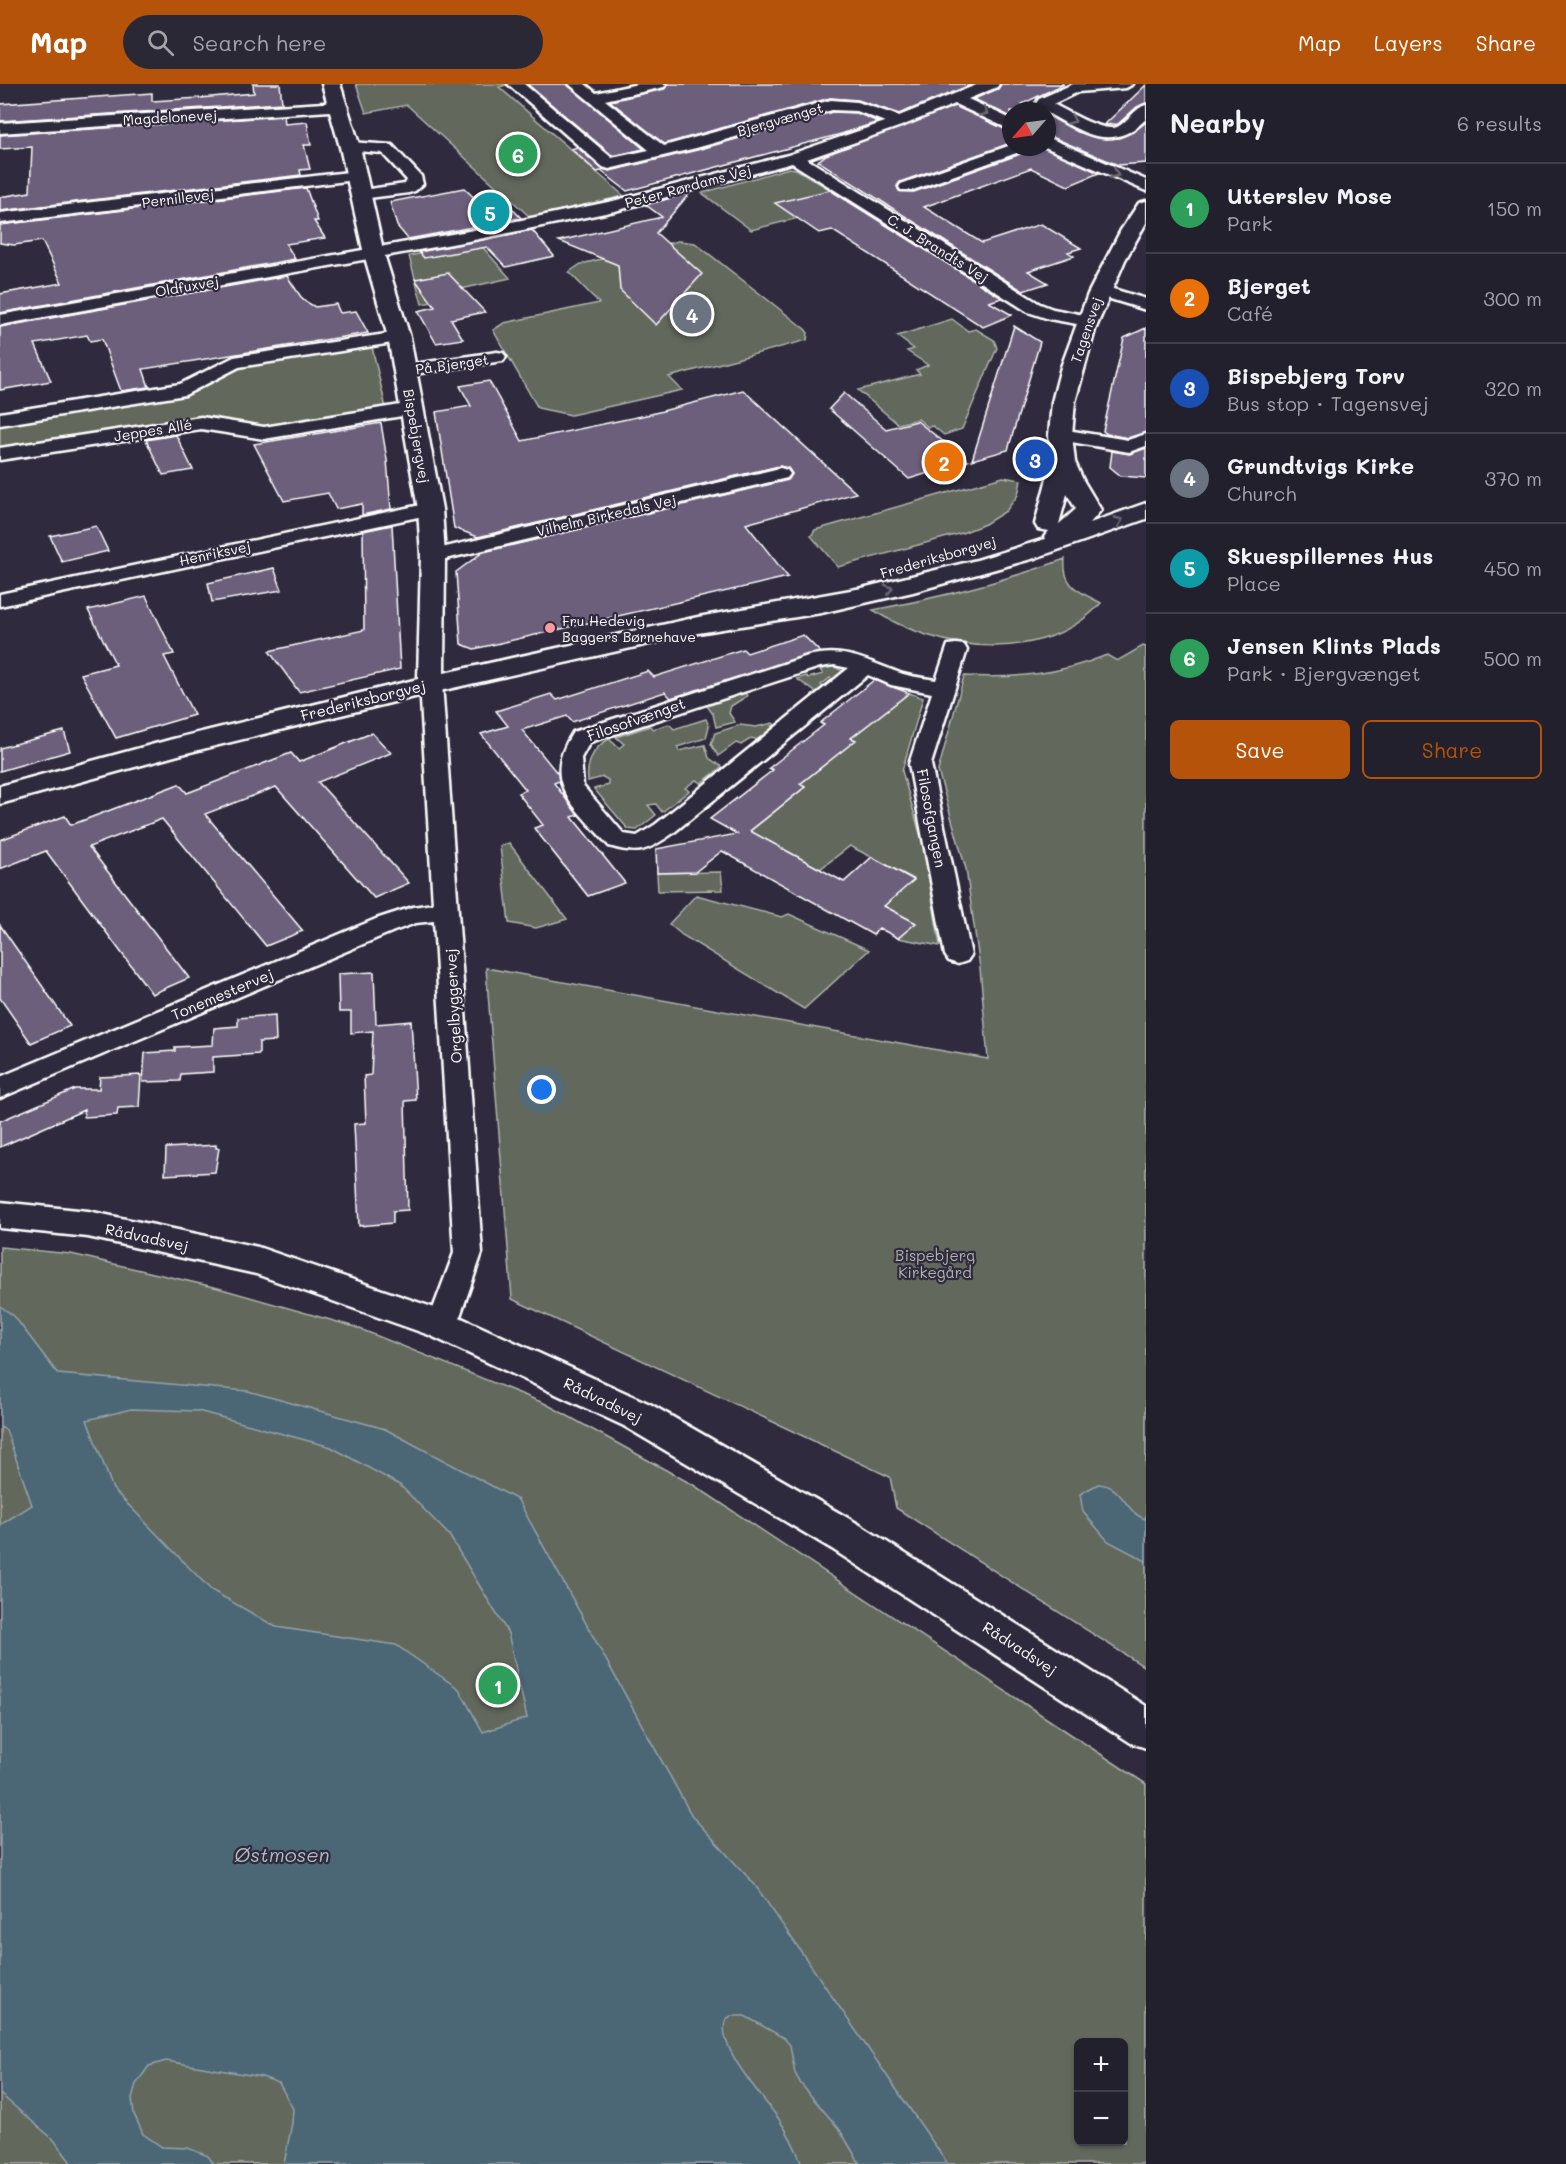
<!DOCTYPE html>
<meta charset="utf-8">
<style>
body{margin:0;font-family:Mali,sans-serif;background:#2b2836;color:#f1f3f6}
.controls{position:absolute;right:18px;bottom:18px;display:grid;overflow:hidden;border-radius:9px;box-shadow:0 2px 4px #0004}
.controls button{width:54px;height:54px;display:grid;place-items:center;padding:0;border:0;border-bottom:2px solid #403e4a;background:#23202e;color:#f1f3f6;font:30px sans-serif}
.compass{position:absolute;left:1002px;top:18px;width:54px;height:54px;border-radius:50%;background:#23202e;box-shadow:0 2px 4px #0004;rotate:242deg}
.you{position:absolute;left:542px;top:1006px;width:21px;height:21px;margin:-15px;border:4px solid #fff;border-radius:50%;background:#1a73e8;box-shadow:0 0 0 9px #1a73e833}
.badge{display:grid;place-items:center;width:39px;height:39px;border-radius:50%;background:#b45309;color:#fff;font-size:20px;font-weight:700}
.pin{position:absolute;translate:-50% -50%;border:3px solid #fff;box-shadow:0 2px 6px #0006}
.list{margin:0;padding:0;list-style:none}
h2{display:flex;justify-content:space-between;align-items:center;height:78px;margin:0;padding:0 24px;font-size:26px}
h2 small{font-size:20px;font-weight:400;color:#a3a3aa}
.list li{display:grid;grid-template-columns:39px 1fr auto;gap:18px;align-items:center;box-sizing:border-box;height:90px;padding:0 24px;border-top:2px solid #403e4a}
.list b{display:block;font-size:22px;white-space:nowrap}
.list p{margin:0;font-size:20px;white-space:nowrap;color:#a3a3aa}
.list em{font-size:20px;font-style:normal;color:#a3a3aa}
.actions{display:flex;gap:12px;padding:18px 24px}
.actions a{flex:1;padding:14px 0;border:2px solid #b45309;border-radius:9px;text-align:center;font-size:21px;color:#b45309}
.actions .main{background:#b45309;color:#fff}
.icon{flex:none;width:33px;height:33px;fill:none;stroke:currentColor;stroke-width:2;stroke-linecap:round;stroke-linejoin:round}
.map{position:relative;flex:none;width:1146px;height:2080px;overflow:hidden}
header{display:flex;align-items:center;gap:36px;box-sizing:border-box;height:84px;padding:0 30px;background:#b45309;color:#fff}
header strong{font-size:28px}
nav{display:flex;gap:33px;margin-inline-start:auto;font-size:21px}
.search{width:420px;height:54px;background:#2b2836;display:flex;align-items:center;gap:15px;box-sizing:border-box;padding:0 21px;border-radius:33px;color:#a3a3aa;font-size:22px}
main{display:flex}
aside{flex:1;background:#23202e}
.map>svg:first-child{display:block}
.green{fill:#62685b;stroke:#b0b4ad;stroke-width:1.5;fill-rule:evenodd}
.water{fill:#4c6675;stroke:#94a3ac;stroke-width:1.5;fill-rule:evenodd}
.building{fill:#6c5f7c;stroke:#fff;stroke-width:1.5}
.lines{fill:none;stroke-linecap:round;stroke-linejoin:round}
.minor-casing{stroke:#fff;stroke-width:5}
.tertiary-casing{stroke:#fff;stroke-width:5}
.minor{fill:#2f2a3d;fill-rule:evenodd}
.tertiary{fill:#2f2a3d;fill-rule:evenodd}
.oneway{stroke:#6d6a77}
.poi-dot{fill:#ff9aa2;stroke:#2f2a3d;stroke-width:2}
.labels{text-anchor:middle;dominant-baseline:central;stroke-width:4.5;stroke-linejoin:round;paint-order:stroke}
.far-street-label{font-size:14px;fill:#fff;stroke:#2f2a3d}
.far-poi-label{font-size:14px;fill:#fff;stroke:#2f2a3d;text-anchor:start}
.street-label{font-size:15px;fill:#fff;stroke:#2f2a3d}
.park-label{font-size:15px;fill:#b0b4ad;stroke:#2f2a3d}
.near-water-label{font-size:20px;font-style:italic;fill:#aebac1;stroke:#2f2a3d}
</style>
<header>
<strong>Map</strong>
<div class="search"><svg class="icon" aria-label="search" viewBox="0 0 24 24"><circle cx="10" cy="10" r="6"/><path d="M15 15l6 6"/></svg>Search here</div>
<nav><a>Map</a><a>Layers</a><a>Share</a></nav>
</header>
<main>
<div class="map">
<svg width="1146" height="2080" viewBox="0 0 1146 2080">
<rect width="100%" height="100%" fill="#2f2a3d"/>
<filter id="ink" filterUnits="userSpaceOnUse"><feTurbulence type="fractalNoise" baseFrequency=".0167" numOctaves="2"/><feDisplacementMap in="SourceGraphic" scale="12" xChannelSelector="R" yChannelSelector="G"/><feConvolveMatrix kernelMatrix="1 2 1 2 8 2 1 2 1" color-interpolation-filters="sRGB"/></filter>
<g filter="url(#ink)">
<path class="green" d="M 356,0 L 510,0 L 499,3 L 624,112 L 530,133 L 407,21 L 366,29 Z
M 789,84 L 796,85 L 854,120 L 751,146 L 702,109 Z
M 678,157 L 695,159 L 805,245 L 808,249 L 807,256 L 669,293 L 682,306 L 571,331 L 538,324 L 493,246 L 504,239 L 599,219 L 569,188 L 581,180 Z
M 478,158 L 510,194 L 461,205 L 465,212 L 422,220 L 409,172 Z
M 952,235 L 968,247 L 976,245 L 994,256 L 997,264 L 962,345 L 944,351 L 933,342 L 928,343 L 918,335 L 898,340 L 858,306 L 920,290 L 916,286 L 928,281 L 907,267 L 914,265 L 897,252 Z
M 372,263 L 386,324 L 273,344 L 208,332 L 193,334 L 0,368 L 0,340 L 190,310 L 246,281 Z
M 1003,393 L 1021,396 L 1018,411 L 1006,427 L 985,440 L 962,449 L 838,483 L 811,452 L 815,446 Z
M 1065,475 C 1062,503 1080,508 1101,519 C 1044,582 938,568 873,526 C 939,514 1002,498 1065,475 Z
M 1143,562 L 1146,563 L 1146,1584 L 896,1424 L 890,1393 L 512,1215 L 486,884 L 988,975 L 980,884 L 966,785 L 938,687 L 964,592 C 1015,595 1060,590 1107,571 L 1117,577 Z
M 833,582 L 845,588 L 834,596 L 830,594 L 821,601 L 824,604 L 817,609 L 797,595 L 806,592 L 808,594 L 823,590 L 820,586 Z
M 745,609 L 747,612 L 731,622 L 729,629 L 735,638 L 716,643 L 713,630 L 707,622 Z
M 909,609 L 923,614 L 902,687 L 923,760 L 940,862 L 898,854 L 915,839 L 884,822 L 914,795 L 850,762 L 820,785 L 750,747 L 805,703 L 800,700 L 855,656 L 851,654 Z
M 706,635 L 709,642 L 706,654 L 677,663 L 679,667 L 705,661 L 709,674 L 722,683 L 701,699 L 696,696 L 685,704 L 689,707 L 662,728 L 656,720 L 648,721 L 656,731 L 637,746 L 628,745 L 594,705 L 609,701 L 608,696 L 603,693 L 588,697 C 586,680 593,663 609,655 L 619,664 L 624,660 L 616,653 L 650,642 L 653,645 L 669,640 L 674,645 Z
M 773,639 L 775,641 L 771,642 L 773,644 L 757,656 L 752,654 L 741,661 L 736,659 L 718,672 L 711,660 L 715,649 L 740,641 L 756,643 Z
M 509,759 L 567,835 L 536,844 L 509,839 L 500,762 Z
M 721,788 L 723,806 L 658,807 L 657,789 Z
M 696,811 L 782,833 L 789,830 L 869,866 L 804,925 L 682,851 L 669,840 Z
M 0,1163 L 71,1170 L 218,1204 L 355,1243 L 546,1320 L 695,1402 L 1146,1700 L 1146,2080 L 0,2080 ZM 1078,1958 L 1124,1958 L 1124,2058 L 1078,2058 Z"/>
<path class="water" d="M 0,1222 L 14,1232 L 58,1290 L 248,1307 L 385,1345 L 518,1416 L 692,1732 L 755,1801 L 948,2080 L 860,2080 L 840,2046 L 801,2000 L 795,1989 L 790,1961 L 784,1954 L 745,1932 L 731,1932 L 726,1935 C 714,1961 763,2013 778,2034 C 788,2048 796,2065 802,2080 L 284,2080 L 292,2039 L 293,2025 L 279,1999 L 262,1993 L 166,1977 L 149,1982 L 136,2000 L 132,2014 L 134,2030 L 143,2050 L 162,2063 L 188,2064 L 208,2072 L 214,2080 L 72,2080 L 54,2056 L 0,2010 L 0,1441 L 32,1421 L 6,1346 L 0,1343 ZM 131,1325 L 198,1327 L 331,1363 L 400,1401 L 449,1451 L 508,1549 L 527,1634 L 483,1648 L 459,1605 L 396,1561 L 276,1543 L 211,1506 L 113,1405 L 87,1336 Z
M 1098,1400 C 1124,1401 1124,1429 1146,1435 L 1146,1477 L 1108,1457 L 1083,1428 L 1080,1410 Z"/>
<path class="building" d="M 253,0 L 280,0 L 282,19 L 0,37 L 0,20 L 152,9 L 152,17 L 200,14 L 254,9 Z
M 527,0 L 567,0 L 644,65 L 613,72 Z
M 668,0 L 973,0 L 899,30 L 858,16 L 830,14 L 664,60 L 610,17 L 664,5 Z
M 1001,0 L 1064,0 L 1022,20 L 1038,27 L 1011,27 L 1011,33 L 974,15 L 998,5 Z
M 1146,1 L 1146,19 L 1137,23 L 1118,40 L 1104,41 Z
M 955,22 L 1011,48 L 1011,59 L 900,98 L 897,102 L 899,107 L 914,108 L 1026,68 L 1029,63 L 1043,63 L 1099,89 L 1068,102 L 1031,84 L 924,123 L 982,159 L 1041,140 L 1081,164 L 1068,168 L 1074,172 L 1028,187 L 1048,199 L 1023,207 L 818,77 L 826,71 Z
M 832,28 L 857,29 L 878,38 L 841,50 L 627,107 L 601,87 L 597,88 L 571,65 L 577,63 L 602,85 L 610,87 L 697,66 Z
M 1047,31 L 1078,48 L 1105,55 L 1119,54 L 1133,48 L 1146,38 L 1146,79 L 1118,81 L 1047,51 Z
M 284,32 L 285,40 L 307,38 L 311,61 L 304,61 L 310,85 L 300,86 L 301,91 L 0,127 L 0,113 L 30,108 L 32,63 L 0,65 L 0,51 Z
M 306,104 L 318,137 L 314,137 L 325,154 L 286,160 L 295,175 L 0,229 L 0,210 L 62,199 L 42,157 L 14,161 L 0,159 L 0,141 Z
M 464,104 L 486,125 L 509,121 L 521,134 L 408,155 L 397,142 L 390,118 Z
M 830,106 L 1002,214 L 989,218 L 1012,231 L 983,243 L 832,146 L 819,149 L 775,119 Z
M 685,110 L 689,110 L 656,149 L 702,190 L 656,241 L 620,206 L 618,181 L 559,157 L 662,133 L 646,121 Z
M 532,146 L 554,172 L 506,183 L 487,163 L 424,174 L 419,168 Z
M 448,189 L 485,228 L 451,235 L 463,255 L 436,259 L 418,227 L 435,223 L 415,195 Z
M 287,192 L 303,216 L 315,223 L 336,220 L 340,229 L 356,227 L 368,249 L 143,285 L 149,303 L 121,307 L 102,255 L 90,257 L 87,251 L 35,260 L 51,297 L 0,306 L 0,243 Z
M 1014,242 L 1040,258 L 1008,366 L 972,376 Z
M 1146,244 L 1146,348 L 1128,354 L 1107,350 L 1103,347 L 1124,254 Z
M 489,297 L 522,357 L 651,330 L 743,306 L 856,409 L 746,440 L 788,493 L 474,565 L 461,560 L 456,488 L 483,468 L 788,396 L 792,390 L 788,384 L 779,382 L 478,453 L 454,444 L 436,328 L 471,322 L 460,302 Z
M 844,309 L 886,345 L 917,337 L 968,377 L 909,395 L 829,325 Z
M 381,339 L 387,376 L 391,425 L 362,431 L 362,420 L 336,425 L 328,409 L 284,417 L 254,360 Z
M 176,351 L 193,386 L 163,391 L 146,356 Z
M 1146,364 L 1146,394 L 1121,392 L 1110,383 L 1112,367 L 1130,370 Z
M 392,441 L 400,585 L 299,608 L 269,567 L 364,546 L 363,447 Z
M 96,442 L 108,467 L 62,478 L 50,452 Z
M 274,484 L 282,506 L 212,518 L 208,499 Z
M 146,512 L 174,570 L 164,572 L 194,631 L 116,654 L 81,590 L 116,581 L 88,526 Z
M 803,551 L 820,568 L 671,614 L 665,608 L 572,638 L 567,632 L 522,646 L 558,690 L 559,697 L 554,699 L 578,731 L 572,733 L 625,799 L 588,812 L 534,744 L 543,741 L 518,709 L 526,706 L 481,650 L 508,642 L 496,627 L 551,610 L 557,616 L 648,587 L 654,593 L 743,565 L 747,569 Z
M 874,596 L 909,609 L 851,654 L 856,656 L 800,700 L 805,703 L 750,747 L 844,798 L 872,773 L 914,796 L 884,822 L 916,839 L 898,854 L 879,844 L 873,851 L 722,767 L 695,788 L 657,789 L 656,765 L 737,750 L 710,735 L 773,686 L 769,684 L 824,641 L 820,639 Z
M 64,647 L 70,667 L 0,687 L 0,664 Z
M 372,649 L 391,669 L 318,698 L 409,799 L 374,814 L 276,703 L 205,730 L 303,847 L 266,862 L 162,735 L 89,763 L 189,894 L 152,910 L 46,767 L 0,785 L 0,756 L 65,732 L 71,741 L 179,700 L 187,709 L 291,669 L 299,678 Z
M 0,841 L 70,942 L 31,959 L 0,914 Z
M 374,888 L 376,940 L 411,937 L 416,1016 L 405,1017 L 408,1126 L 393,1127 L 393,1139 L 359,1142 L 354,1040 L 366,1039 L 364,992 L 371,991 L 373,947 L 351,949 L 351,928 L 339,928 L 338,890 Z
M 275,931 L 276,957 L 259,958 L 259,970 L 213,973 L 213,988 L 181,990 L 180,997 L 143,998 L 145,969 L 175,967 L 175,963 L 213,961 L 214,944 L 238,942 L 238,934 Z
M 141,991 L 139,1023 L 118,1024 L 117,1031 L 84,1033 L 84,1026 L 0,1063 L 0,1037 L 75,1005 L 99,1005 L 100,993 Z
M 216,1061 L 216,1064 L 219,1064 L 215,1088 L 165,1091 L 166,1064 Z"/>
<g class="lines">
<defs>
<path id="minor" d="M 508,0 L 524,0 L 612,74 L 649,66 L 569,0 L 585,0 L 596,9 L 638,0 L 666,0 L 664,3 L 605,16 L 664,62 L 831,16 L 857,18 L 899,32 L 979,0 L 999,0 L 997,3 L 968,15 L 1011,35 L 1011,46 L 955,20 L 904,41 L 807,75 L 1040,220 L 1053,225 L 1094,233 L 1097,237 L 1094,241 L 1088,242 L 1049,235 L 1028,228 L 792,79 L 615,127 L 474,156 L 0,241 L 0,231 L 474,146 L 613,117 L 788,71 L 885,38 L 857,27 L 832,26 L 696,64 L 609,85 L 603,83 Z
M 1073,0 L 1133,0 L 1126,4 L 1078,8 L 1053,20 C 1068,27 1105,51 1119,42 C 1129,36 1135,24 1146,21 L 1146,35 C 1108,73 1076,43 1038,24 L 1035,21 L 1039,15 Z
M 340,18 L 345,20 L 348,23 L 345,26 L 0,49 L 0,39 Z
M 1047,53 L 1146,96 L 1146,107 L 1045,63 Z
M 350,58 L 392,61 L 421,92 L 423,100 L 415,107 L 409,109 L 361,115 L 355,113 L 353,110 L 355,107 L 405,100 L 407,96 L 382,69 L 344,66 L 342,63 L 344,60 Z
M 1011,61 L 1011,63 L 1027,63 L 1025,66 L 913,106 L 901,106 L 899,103 L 901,100 Z
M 357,87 L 365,92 L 363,95 L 0,139 L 0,129 Z
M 1100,201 L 1146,215 L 1146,226 L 1094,210 L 1091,206 L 1094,202 Z
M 399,248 L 405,249 L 408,253 L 405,257 L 239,283 L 185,311 L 0,341 L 0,329 L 180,300 L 234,273 Z
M 497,268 L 503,269 L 506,273 L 503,277 L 407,291 L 401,290 L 398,286 L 401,282 L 407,281 Z
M 413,319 L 420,321 L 422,325 L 420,329 L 264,355 L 201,345 L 0,376 L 0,364 L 201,333 L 264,343 Z
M 1061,345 L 1128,356 L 1146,350 L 1146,362 L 1129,368 L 1054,355 L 1051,351 L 1054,347 Z
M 780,384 L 787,386 L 790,390 L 787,394 L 433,478 L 426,476 L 423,472 L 426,468 L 433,466 Z
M 430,419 L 437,421 L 440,425 L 437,429 L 0,522 L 0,510 Z
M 956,560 L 964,561 L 967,566 L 931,680 L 971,871 L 967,877 L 958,880 L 949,877 L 945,871 L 909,680 L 932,609 L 891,601 L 868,591 L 672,750 C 647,767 639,771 609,762 C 576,723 539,700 573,648 L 808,572 C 847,563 868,578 903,590 C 913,593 925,594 936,596 L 948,561 ZM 834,581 L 849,584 L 656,740 L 637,752 L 624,750 L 583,702 L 581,674 L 590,658 L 820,583 Z
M 431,592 L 439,594 L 442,599 L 482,1169 L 457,1241 L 452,1249 L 442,1253 L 432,1249 L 427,1241 L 454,1169 L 434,837 L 416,839 L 394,847 L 0,1014 L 0,993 L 376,835 L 413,823 L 433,820 L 420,599 L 423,594 Z"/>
<path id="tertiary" d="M 322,0 L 340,0 L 360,63 L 384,170 L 410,253 L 442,425 L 445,472 L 444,589 L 698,533 L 862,504 L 977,476 L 1045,455 L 1044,453 L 1049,447 L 1038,445 L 1035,440 L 1051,379 L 1049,351 L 1052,318 L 1061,283 L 1088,210 L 1121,146 L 1139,119 L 1146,117 L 1146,139 L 1125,176 L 1095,246 L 1075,318 L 1072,351 L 1075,378 L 1083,396 L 1101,426 L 1090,439 L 1146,419 L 1146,435 L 1035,474 L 913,508 L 821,529 L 698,549 L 435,608 L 182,670 L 0,720 L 0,702 L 173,655 L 418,595 L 421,472 L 418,425 L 388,253 L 364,170 L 340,63 ZM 1067,410 L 1076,425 L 1058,441 L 1059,440 Z
M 0,1118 L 88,1127 L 258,1163 L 455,1231 L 650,1320 L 860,1441 L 1146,1622 L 1146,1664 L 1131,1659 L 832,1465 L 624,1342 L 429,1251 L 256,1190 L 88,1153 L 0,1144 Z"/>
</defs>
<use href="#minor" class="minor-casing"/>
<use href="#tertiary" class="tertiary-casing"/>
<use href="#minor" class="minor"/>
<use href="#tertiary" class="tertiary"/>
</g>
<defs><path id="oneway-chevron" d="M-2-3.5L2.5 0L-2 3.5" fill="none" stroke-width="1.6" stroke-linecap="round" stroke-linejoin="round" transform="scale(1.5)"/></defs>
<g class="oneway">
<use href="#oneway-chevron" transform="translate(984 28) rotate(25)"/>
<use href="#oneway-chevron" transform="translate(1072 36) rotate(24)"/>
<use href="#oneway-chevron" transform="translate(1115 90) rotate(25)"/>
<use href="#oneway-chevron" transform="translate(1119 437) rotate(-22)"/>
<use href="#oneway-chevron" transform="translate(889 505) rotate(-13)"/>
</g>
</g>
<circle class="poi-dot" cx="550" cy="544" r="6"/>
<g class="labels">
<g class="far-street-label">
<text transform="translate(170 33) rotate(-3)">Magdelonevej</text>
<text transform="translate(780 35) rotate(-16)">Bjergvænget</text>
<text transform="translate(688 102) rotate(-15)">Peter Rørdams Vej</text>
<text transform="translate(178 114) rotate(-7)">Pernillevej</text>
<text transform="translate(938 164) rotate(32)">C. J. Brandts Vej</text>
<text transform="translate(187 202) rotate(-10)">Oldfuxvej</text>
<text transform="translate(1086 246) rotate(-71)">Tagensvej</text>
<text transform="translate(452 280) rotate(-8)">På Bjerget</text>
<text transform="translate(153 346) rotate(-9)">Jeppes Allé</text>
<text transform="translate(417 352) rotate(80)">Bispebjergvej</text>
<text transform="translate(606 431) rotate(-13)">Vilhelm Birkedals Vej</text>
<text transform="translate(215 469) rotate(-12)">Henriksvej</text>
<text transform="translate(938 473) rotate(-16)">Frederiksborgvej</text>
</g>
<g class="far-poi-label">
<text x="562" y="536">Fru Hedevig<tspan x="562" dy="16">Baggers Børnehave</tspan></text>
</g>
<g class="street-label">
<text transform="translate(363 616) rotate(-14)">Frederiksborgvej</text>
<text transform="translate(636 635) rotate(-19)">Filosofvænget</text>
<text transform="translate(932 734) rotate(79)">Filosofgangen</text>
<text transform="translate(222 910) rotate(-23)">Tonemestervej</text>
<text transform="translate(453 922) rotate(-93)">Orgelbyggervej</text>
<text transform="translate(147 1153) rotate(12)">Rådvadsvej</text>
<text transform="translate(603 1316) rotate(26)">Rådvadsvej</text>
<text transform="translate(1020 1564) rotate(33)">Rådvadsvej</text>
</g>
<g class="park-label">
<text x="935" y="1171">Bispebjerg<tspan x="935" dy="17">Kirkegård</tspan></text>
</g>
<g class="near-water-label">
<text x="282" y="1770">Østmosen</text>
</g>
</g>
</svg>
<div class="controls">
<button>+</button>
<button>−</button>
</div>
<svg class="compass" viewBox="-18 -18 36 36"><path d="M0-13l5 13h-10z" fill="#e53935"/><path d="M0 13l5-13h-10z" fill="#a3a3aa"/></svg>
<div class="you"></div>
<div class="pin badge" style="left:498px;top:1601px;background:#2e9e5b">1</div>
<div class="pin badge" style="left:944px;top:378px;background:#e8710a">2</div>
<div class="pin badge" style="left:1035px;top:375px;background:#1a4fb4">3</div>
<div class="pin badge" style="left:692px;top:230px;background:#6b7280">4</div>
<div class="pin badge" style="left:490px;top:128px;background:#0f9aa8">5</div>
<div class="pin badge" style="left:518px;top:70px;background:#2e9e5b">6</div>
</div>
<aside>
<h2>Nearby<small>6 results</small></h2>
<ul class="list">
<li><span class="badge" style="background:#2e9e5b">1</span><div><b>Utterslev Mose</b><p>Park</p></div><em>150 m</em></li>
<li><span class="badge" style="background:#e8710a">2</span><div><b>Bjerget</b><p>Café</p></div><em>300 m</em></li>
<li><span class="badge" style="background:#1a4fb4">3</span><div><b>Bispebjerg Torv</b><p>Bus stop · Tagensvej</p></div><em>320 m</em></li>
<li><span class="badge" style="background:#6b7280">4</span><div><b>Grundtvigs Kirke</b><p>Church</p></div><em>370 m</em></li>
<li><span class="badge" style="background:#0f9aa8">5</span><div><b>Skuespillernes Hus</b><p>Place</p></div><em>450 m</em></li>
<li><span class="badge" style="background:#2e9e5b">6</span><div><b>Jensen Klints Plads</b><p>Park · Bjergvænget</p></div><em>500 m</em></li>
</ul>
<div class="actions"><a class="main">Save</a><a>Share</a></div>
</aside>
</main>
